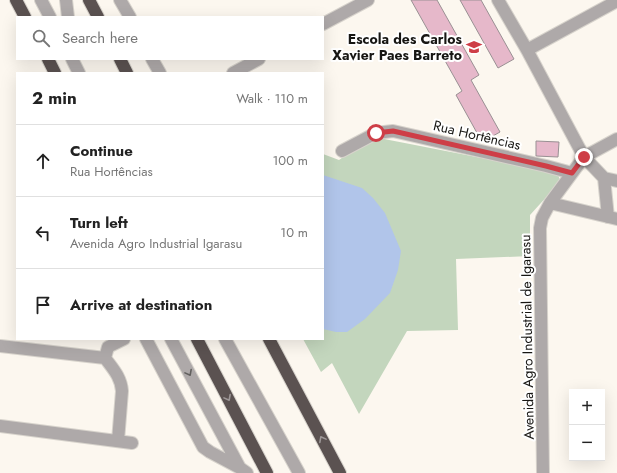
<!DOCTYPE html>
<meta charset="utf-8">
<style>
body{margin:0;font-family:Jost,sans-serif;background:#f6f6f6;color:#222}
.controls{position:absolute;right:12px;bottom:12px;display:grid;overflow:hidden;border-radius:0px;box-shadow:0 4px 16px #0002}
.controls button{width:36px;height:36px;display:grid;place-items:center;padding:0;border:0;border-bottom:1px solid #e0e0e0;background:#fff;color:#222;font:20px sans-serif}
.stop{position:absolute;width:12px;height:12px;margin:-9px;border:3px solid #ce3e47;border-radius:50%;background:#fff}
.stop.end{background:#ce3e47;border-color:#fff;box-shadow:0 1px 4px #0008}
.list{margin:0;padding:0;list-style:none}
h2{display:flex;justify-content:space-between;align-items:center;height:52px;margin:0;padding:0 16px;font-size:17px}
h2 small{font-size:13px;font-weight:400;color:#767676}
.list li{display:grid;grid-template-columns:26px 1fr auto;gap:12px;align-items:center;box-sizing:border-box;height:72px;padding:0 16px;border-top:1px solid #e0e0e0}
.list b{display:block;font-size:15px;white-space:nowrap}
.list p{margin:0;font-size:13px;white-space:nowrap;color:#767676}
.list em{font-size:13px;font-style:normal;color:#767676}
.icon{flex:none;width:22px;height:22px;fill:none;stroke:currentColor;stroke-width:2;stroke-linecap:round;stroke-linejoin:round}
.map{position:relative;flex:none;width:617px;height:473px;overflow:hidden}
.search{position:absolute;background:#fff;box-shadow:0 4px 16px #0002;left:16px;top:16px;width:308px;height:44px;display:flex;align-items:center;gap:10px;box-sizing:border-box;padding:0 14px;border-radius:0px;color:#767676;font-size:15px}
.panel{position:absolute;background:#fff;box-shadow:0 4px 16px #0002;left:16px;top:72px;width:308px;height:268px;border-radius:0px}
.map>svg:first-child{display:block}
.green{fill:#c3d6bd}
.water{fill:#b1c5ea}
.building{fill:#e6b8ca;stroke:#999093}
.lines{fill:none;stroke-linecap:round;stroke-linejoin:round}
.minor-casing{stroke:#d7d3cc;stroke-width:14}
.highway-casing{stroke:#d7d3cc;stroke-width:14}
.minor{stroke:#aea9a9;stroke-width:12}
.highway{stroke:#5b5251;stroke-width:12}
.oneway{stroke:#62605e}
.oneway2{stroke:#9d9797}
.route{stroke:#ce3e47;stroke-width:5}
.labels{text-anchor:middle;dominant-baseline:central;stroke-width:4;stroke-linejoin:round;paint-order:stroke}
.poi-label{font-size:14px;font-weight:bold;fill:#171613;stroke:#fff;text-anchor:end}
.street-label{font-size:14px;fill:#171613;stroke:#fff}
</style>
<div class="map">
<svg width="617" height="473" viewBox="0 0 617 473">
<rect width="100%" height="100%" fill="#fcf7ef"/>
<path class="green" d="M 379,138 L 558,173 L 560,182 L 530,215 L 530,256 L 456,259 L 458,330 L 407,331 L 359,414 L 332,363 L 321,372 L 303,339 L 323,339 L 323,154 L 339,160 L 363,143 Z"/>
<path class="water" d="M 323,175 L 362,188 L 373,198 L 385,213 L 401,251 L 398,270 L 390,293 L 365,319 L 347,332 L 336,332 L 323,329 Z"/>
<path class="building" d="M 411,0 L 437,0 L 479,75 L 471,80 L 500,132 L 482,142 L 456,95 L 462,91 Z
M 460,0 L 481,0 L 514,59 L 498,68 Z
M 536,141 L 559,142 L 558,157 L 536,156 Z"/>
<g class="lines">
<defs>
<path id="minor" d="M 41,0 L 50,17
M 66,0 L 68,17
M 120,0 L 130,17
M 498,0 L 527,50 L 584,157 L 604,178 L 617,181
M 323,24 L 368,0
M 527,50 L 617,1
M 72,59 L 79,73
M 152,59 L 160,73
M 233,73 L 259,59
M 342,151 L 376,133 L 393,131 L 546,166 L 572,173
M 604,178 L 608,217
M 550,203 L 617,219
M 146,339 L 203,447 L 210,452 L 240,468
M 171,339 L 240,468 L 247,473
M 225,339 L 299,473
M 0,346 L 105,358
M 0,426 L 132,443
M 118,441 L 122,391 C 121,377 113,369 105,358 L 108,347 L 124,339
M 543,473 L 540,228 L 542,218 L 550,203 L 584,157 L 617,139"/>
<path id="highway" d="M 16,0 L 25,17
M 89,0 L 98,17
M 48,59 L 55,73
M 120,59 L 127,73
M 197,339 L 267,473
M 269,339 L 340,473"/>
</defs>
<use href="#minor" class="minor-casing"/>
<use href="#highway" class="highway-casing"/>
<use href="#minor" class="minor"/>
<use href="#highway" class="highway"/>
</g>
<defs><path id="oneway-chevron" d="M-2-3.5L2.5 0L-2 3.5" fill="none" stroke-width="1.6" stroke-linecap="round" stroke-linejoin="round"/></defs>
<use class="oneway" href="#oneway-chevron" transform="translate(189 373) rotate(62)"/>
<g class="oneway2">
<use href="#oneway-chevron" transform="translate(228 398) rotate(62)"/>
<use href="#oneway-chevron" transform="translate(322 439) rotate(-118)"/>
</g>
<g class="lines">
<path class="route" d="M 376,133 L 393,131 L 546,166 L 572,173 L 584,157"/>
</g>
<defs>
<symbol id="school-bare" viewBox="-9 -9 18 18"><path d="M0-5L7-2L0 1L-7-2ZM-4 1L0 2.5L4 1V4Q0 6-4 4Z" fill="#ce3e47" stroke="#fff" stroke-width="2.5" paint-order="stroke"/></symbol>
</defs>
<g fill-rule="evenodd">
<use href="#school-bare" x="463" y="36" width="22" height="22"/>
</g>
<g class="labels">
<g class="poi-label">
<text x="462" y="39">Escola des Carlos<tspan x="462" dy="16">Xavier Paes Barreto</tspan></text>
</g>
<g class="street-label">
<text transform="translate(477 135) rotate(13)">Rua Hortências</text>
<text transform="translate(527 337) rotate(-91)">Avenida Agro Industrial de Igarasu</text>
</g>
</g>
</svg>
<div class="controls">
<button>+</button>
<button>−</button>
</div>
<div class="stop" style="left:376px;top:133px"></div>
<div class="stop end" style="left:584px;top:157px"></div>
<div class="search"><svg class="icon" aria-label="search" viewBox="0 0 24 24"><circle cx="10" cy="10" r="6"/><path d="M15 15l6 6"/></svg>Search here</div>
<section class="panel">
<h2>2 min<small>Walk · 110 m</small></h2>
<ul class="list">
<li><svg class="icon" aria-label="ahead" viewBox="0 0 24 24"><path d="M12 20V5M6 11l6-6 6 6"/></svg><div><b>Continue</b><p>Rua Hortências</p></div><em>100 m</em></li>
<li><svg class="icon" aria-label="left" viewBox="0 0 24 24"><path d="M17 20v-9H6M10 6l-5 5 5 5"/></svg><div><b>Turn left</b><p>Avenida Agro Industrial Igarasu</p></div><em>10 m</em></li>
<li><svg class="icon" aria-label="arrive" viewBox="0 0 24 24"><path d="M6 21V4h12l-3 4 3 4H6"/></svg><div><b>Arrive at destination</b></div></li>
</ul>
</section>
</div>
